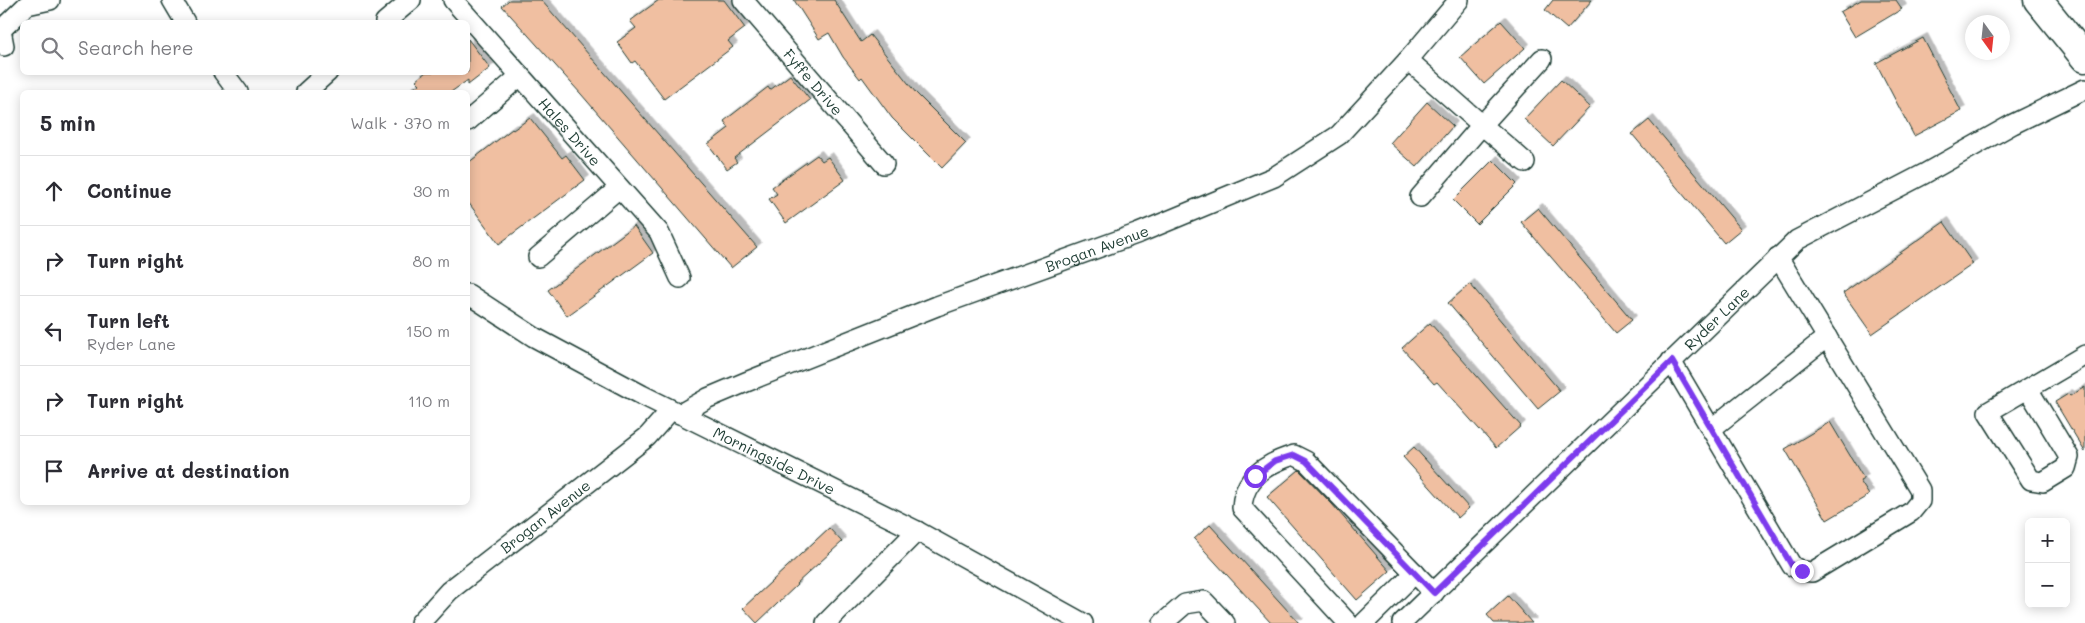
<!DOCTYPE html>
<meta charset="utf-8">
<style>
body{margin:0;font-family:Mali,sans-serif;background:#f7f7f7;color:#2b2b33}
.controls{position:absolute;right:15px;bottom:15px;display:grid;overflow:hidden;border-radius:8px;box-shadow:0 2px 12px #0003}
.controls button{width:45px;height:45px;display:grid;place-items:center;padding:0;border:0;border-bottom:1px solid #e1e1e2;background:#fff;color:#2b2b33;font:25px sans-serif}
.compass{position:absolute;left:1965px;top:15px;width:45px;height:45px;border-radius:50%;background:#fff;box-shadow:0 2px 12px #0003;rotate:165deg}
.stop{position:absolute;width:15px;height:15px;margin:-11px;border:4px solid #7c3aed;border-radius:50%;background:#fff}
.stop.end{background:#7c3aed;border-color:#fff;box-shadow:0 1px 5px #0008}
.list{margin:0;padding:0;list-style:none}
h2{display:flex;justify-content:space-between;align-items:center;height:65px;margin:0;padding:0 20px;font-size:21px}
h2 small{font-size:16px;font-weight:400;color:#7c7c81}
.list li{display:grid;grid-template-columns:32px 1fr auto;gap:15px;align-items:center;box-sizing:border-box;height:70px;padding:0 20px;border-top:1px solid #e1e1e2}
.list b{display:block;font-size:19px;white-space:nowrap}
.list p{margin:0;font-size:16px;white-space:nowrap;color:#7c7c81}
.list em{font-size:16px;font-style:normal;color:#7c7c81}
.icon{flex:none;width:28px;height:28px;fill:none;stroke:currentColor;stroke-width:2;stroke-linecap:round;stroke-linejoin:round}
.map{position:relative;flex:none;width:2085px;height:623px;overflow:hidden}
.search{position:absolute;background:#fff;box-shadow:0 2px 12px #0003;left:20px;top:20px;width:450px;height:55px;display:flex;align-items:center;gap:12px;box-sizing:border-box;padding:0 18px;border-radius:8px;color:#7c7c81;font-size:19px}
.panel{position:absolute;background:#fff;box-shadow:0 2px 12px #0003;left:20px;top:90px;width:450px;height:415px;border-radius:8px}
.map>svg:first-child{display:block}
.building{fill:#f0bfa1;stroke:#1f3d34;filter:url(#shadow)}
.lines{fill:none;stroke-linecap:round;stroke-linejoin:round}
.minor-casing{stroke:#1f3d34;stroke-width:22}
.highway-casing{stroke:#1f3d34;stroke-width:31}
.minor{stroke:#fff;stroke-width:19}
.highway{stroke:#fff;stroke-width:28}
.route{stroke:#7c3aed;stroke-width:6}
.labels{text-anchor:middle;dominant-baseline:central;stroke-width:5;stroke-linejoin:round;paint-order:stroke}
.street-label{font-size:15px;fill:#1f3d34;stroke:#fff}
</style>
<div class="map">
<svg width="2085" height="623" viewBox="0 0 2085 623">
<defs>
<filter id="shadow"><feDropShadow dx="4.5" dy="-4.5" stdDeviation="0" flood-color="#0004"/></filter>
</defs>
<rect width="100%" height="100%" fill="#fff"/>
<filter id="ink" filterUnits="userSpaceOnUse"><feTurbulence type="fractalNoise" baseFrequency=".02" numOctaves="2"/><feDisplacementMap in="SourceGraphic" scale="10" xChannelSelector="R" yChannelSelector="G"/><feConvolveMatrix kernelMatrix="1 2 1 2 8 2 1 2 1" color-interpolation-filters="sRGB"/></filter>
<g filter="url(#ink)">
<path class="building" d="M 509,0 L 541,0 L 757,247 L 731,268 L 581,94 L 502,6 Z
M 659,0 L 724,0 L 745,28 L 728,41 L 733,47 L 664,99 L 635,61 L 632,63 L 617,42 L 636,28 L 630,21 Z
M 794,0 L 834,0 L 861,42 L 870,35 L 916,93 L 966,143 L 942,168 L 892,118 L 862,77 L 860,79 L 843,57 L 829,33 L 819,39 Z
M 1553,0 L 1592,0 L 1567,29 L 1545,10 Z
M 1861,0 L 1896,0 L 1902,9 L 1855,37 L 1840,12 Z
M 1501,21 L 1525,48 L 1484,84 L 1460,57 Z
M 1923,38 L 1961,111 L 1914,136 L 1876,63 Z
M 468,39 L 490,68 L 468,85 L 468,80 L 451,92 L 408,92 L 420,84 L 416,80 L 426,72 L 468,72 Z
M 790,75 L 810,100 L 734,158 L 737,162 L 727,169 L 708,144 L 729,128 L 724,121 L 768,87 L 770,90 Z
M 1561,80 L 1590,107 L 1553,146 L 1524,119 Z
M 1427,102 L 1453,126 L 1417,167 L 1390,143 Z
M 530,118 L 562,158 L 566,155 L 585,180 L 499,244 L 468,202 L 468,163 L 512,129 L 513,130 Z
M 1649,120 L 1741,229 L 1724,243 L 1632,134 Z
M 817,155 L 822,161 L 828,157 L 845,180 L 786,223 L 769,199 L 777,194 L 772,187 Z
M 1493,160 L 1517,184 L 1477,224 L 1453,200 Z
M 1538,208 L 1632,320 L 1616,333 L 1521,222 Z
M 1944,222 L 1973,264 L 1872,334 L 1843,293 Z
M 634,226 L 653,253 L 567,316 L 548,290 Z
M 1470,284 L 1560,391 L 1538,409 L 1448,303 Z
M 1430,323 L 1521,426 L 1496,448 L 1437,382 L 1434,384 L 1402,348 Z
M 2085,387 L 2085,452 L 2055,402 L 2068,394 L 2070,396 Z
M 1830,422 L 1864,479 L 1860,481 L 1869,495 L 1827,520 L 1785,449 Z
M 1414,447 L 1469,508 L 1458,518 L 1403,457 Z
M 1299,470 L 1332,504 L 1390,571 L 1357,600 L 1267,497 Z
M 1210,525 L 1299,623 L 1271,623 L 1194,539 Z
M 829,528 L 842,542 L 796,584 L 797,585 L 757,623 L 743,608 Z
M 1508,596 L 1532,623 L 1494,623 L 1487,615 Z"/>
<g class="lines">
<defs>
<g id="minor">
<path d="M 172,0 L 185,22"/>
<path id="s1" d="M 453,0 L 659,232 L 680,278"/>
<path id="s2" d="M 743,0 L 884,164"/>
<path d="M 385,22 L 411,0"/>
<path d="M 4,46 L 1,30 L 27,5 L 50,0"/>
<path d="M 1408,60 L 1482,125 L 1420,197"/>
<path d="M 223,72 L 238,92"/>
<path d="M 306,92 L 328,72"/>
<path d="M 468,121 L 520,76"/>
<path d="M 1525,162 L 1482,125 L 1542,59"/>
<path d="M 538,257 L 619,188"/>
<path id="s3" d="M 468,294 L 534,337 L 642,395 L 917,531 L 1083,623"/>
<path d="M 1671,361 L 1792,566 L 1802,571 L 1812,572 L 1911,512 L 1920,501 L 1920,490 L 1778,257"/>
<path d="M 2028,389 L 2069,457 L 2066,468 L 2043,482 L 2031,480 L 1988,412 L 2085,355"/>
<path id="s4" d="M 680,414 L 708,398 L 746,382 L 937,306 L 1139,233 L 1274,177 L 1339,135 L 1408,60 L 1459,0"/>
<path d="M 1711,429 L 1827,337"/>
<path id="s5" d="M 420,623 L 449,591 L 647,437 L 671,410"/>
<path d="M 826,623 L 917,531"/>
<path d="M 1163,623 L 1185,604 L 1204,601 L 1225,623"/>
<path d="M 1348,623 L 1242,508 C 1243,478 1267,463 1294,455 L 1306,461 L 1434,593"/>
<path d="M 1364,623 L 1415,573"/>
<path id="s6" d="M 1402,623 L 1797,240 L 1924,174 L 2013,124 L 2085,89"/>
</g>
<path id="highway" d="M 2038,0 L 2085,58"/>
</defs>
<use href="#minor" class="minor-casing"/>
<use href="#highway" class="highway-casing"/>
<use href="#minor" class="minor"/>
<use href="#highway" class="highway"/>
</g>
</g>
<g class="lines" filter="url(#ink)">
<path class="route" d="M 1255,476 L 1275,461 L 1294,455 L 1306,461 L 1434,593 L 1672,361 L 1792,566 L 1802,571"/>
</g>
<g class="labels">
<g class="street-label">
<text stroke="none"><textPath href="#s2" startOffset="108">Fyffe Drive</textPath></text>
<text stroke="none"><textPath href="#s1" startOffset="176">Hales Drive</textPath></text>
<text stroke="none"><textPath href="#s4" startOffset="449">Brogan Avenue</textPath></text>
<text stroke="none"><textPath href="#s6" startOffset="438">Ryder Lane</textPath></text>
<text stroke="none"><textPath href="#s3" startOffset="349">Morningside Drive</textPath></text>
<text stroke="none"><textPath href="#s5" startOffset="165">Brogan Avenue</textPath></text>
</g>
</g>
</svg>
<div class="controls">
<button>+</button>
<button>−</button>
</div>
<svg class="compass" viewBox="-18 -18 36 36"><path d="M0-13l5 13h-10z" fill="#e53935"/><path d="M0 13l5-13h-10z" fill="#7c7c81"/></svg>
<div class="stop" style="left:1255px;top:476px"></div>
<div class="stop end" style="left:1802px;top:571px"></div>
<div class="search"><svg class="icon" aria-label="search" viewBox="0 0 24 24"><circle cx="10" cy="10" r="6"/><path d="M15 15l6 6"/></svg>Search here</div>
<section class="panel">
<h2>5 min<small>Walk · 370 m</small></h2>
<ul class="list">
<li><svg class="icon" aria-label="ahead" viewBox="0 0 24 24"><path d="M12 20V5M6 11l6-6 6 6"/></svg><div><b>Continue</b></div><em>30 m</em></li>
<li><svg class="icon" aria-label="right" viewBox="0 0 24 24"><path d="M7 20v-9h11M14 6l5 5-5 5"/></svg><div><b>Turn right</b></div><em>80 m</em></li>
<li><svg class="icon" aria-label="left" viewBox="0 0 24 24"><path d="M17 20v-9H6M10 6l-5 5 5 5"/></svg><div><b>Turn left</b><p>Ryder Lane</p></div><em>150 m</em></li>
<li><svg class="icon" aria-label="right" viewBox="0 0 24 24"><path d="M7 20v-9h11M14 6l5 5-5 5"/></svg><div><b>Turn right</b></div><em>110 m</em></li>
<li><svg class="icon" aria-label="arrive" viewBox="0 0 24 24"><path d="M6 21V4h12l-3 4 3 4H6"/></svg><div><b>Arrive at destination</b></div></li>
</ul>
</section>
</div>
